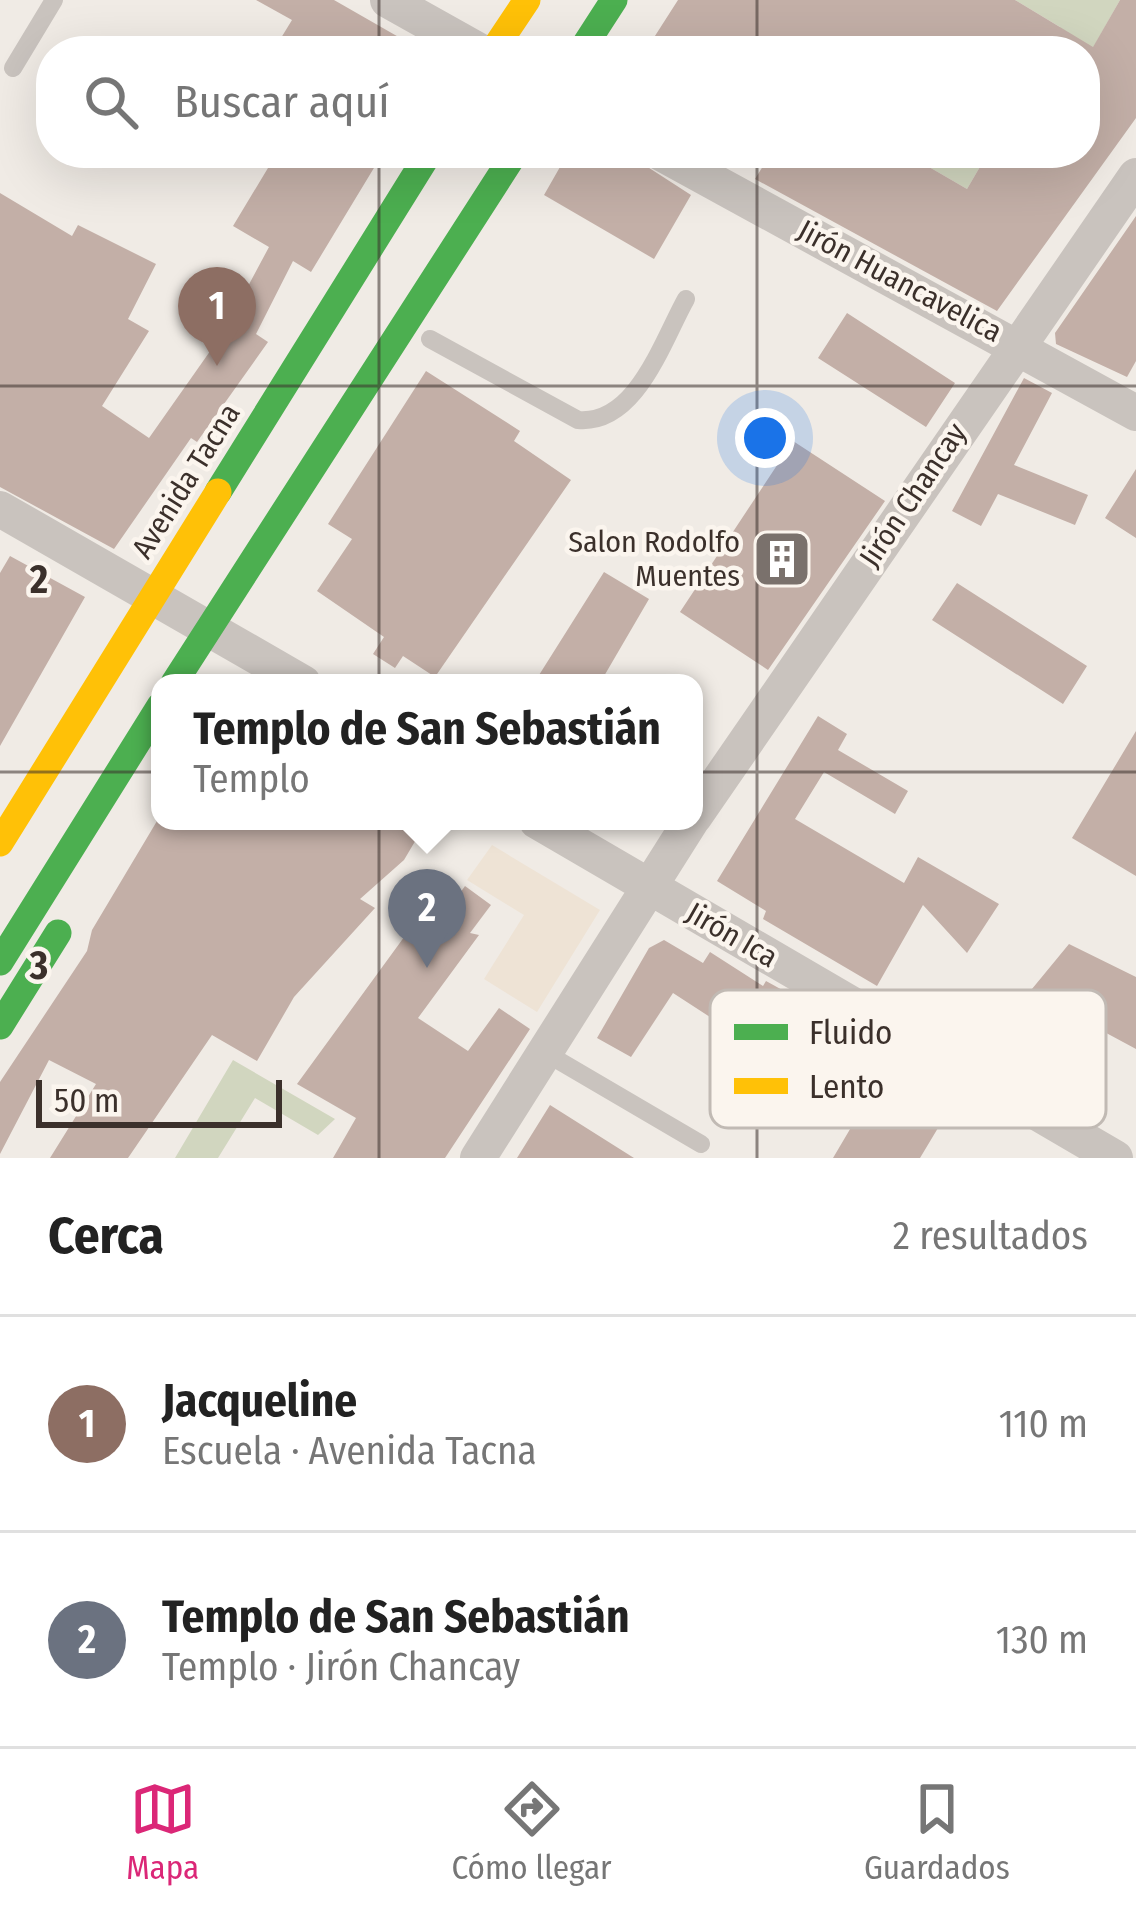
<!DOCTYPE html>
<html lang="es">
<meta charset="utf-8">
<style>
body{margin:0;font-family:"Fira Sans Condensed",sans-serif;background:#f2f2f2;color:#222}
.scale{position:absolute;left:36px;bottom:30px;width:246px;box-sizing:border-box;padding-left:12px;border:6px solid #3b302b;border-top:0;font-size:33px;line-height:42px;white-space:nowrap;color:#3b302b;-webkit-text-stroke:9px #fbf5ee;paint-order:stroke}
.you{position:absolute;left:765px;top:438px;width:42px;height:42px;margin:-30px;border:9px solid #fff;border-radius:50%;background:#1a73e8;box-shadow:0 0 0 18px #1a73e833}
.badge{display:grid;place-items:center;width:78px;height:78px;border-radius:50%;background:#db2777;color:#fff;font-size:39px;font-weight:700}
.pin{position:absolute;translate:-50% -99px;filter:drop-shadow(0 3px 6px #0008)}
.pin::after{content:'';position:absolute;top:63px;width:42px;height:36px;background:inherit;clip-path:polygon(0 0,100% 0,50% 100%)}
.popup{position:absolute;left:151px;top:674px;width:552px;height:156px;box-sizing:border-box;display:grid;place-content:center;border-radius:24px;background:#fff;filter:drop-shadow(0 3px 9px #0005);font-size:39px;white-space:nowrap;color:#767676}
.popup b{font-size:45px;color:#222}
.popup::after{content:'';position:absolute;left:50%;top:100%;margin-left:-24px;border:24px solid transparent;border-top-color:#fff}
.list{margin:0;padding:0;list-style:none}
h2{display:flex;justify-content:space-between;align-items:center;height:156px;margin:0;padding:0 48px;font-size:51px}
h2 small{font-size:39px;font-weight:400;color:#767676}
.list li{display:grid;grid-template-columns:78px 1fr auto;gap:36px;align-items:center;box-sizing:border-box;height:216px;padding:0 48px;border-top:3px solid #e0e0e0}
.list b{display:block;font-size:45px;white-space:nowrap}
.list p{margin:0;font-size:39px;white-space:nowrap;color:#767676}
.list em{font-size:39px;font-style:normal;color:#767676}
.icon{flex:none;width:66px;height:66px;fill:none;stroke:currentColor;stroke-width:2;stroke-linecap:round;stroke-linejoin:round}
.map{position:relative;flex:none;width:1136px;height:1158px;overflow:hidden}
.search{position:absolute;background:#fff;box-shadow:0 12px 48px #0002;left:36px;right:36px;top:36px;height:132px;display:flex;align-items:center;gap:30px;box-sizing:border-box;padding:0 42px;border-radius:48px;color:#767676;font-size:45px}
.sheet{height:588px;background:#fff}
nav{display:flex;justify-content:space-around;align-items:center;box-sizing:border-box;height:168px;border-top:3px solid #e0e0e0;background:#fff;font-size:33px;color:#767676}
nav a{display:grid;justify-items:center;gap:6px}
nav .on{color:#db2777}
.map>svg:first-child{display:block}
.green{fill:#d1d6bf}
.plaza{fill:#eee3d5}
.building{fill:#c3afa7}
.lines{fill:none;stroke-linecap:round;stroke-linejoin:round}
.lane{stroke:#c9c3be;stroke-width:18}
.street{stroke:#c9c3be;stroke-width:36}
.fast{stroke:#4caf50;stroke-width:27}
.slow{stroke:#ffc107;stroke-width:27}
.grid{fill:none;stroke:#3b302b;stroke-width:3;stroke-opacity:0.55}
.labels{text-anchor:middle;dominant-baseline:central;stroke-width:9;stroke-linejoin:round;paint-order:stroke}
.street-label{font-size:30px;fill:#3b302b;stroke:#fbf5ee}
.poi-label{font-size:30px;fill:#3b302b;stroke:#fbf5ee;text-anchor:end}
.key{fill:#fbf5ee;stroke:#c1bab4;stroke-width:3}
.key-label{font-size:33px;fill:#3b302b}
.grid-label{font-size:39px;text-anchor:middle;font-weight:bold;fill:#3b302b;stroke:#fbf5ee;stroke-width:9;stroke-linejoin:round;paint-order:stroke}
</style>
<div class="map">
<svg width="1136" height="1158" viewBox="0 0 1136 1158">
<rect width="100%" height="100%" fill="#f0ebe5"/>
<path class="green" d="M 1015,0 L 1120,0 L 1085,62 L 1085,51 L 1047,51 L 1060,27 Z
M 905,153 L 988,153 L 967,189 Z
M 233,1060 L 335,1119 L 318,1135 L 255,1098 L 218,1158 L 175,1158 Z"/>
<path class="plaza" d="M 492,845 L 600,910 L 537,1012 L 484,979 L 524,915 L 467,880 Z"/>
<path class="building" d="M 256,0 L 334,0 L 423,51 L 273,51 L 292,20 Z
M 678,0 L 1015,0 L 1093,47 L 1120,0 L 1136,0 L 1136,118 L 997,311 L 755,179 L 771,153 L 905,153 L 967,189 L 988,153 L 1085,153 L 1085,51 L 672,51 L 653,39 Z
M 277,153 L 383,153 L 311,272 L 293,261 L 256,334 L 268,342 L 197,442 L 191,438 L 114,549 L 0,487 L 0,193 L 72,236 L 78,225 L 156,264 L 128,319 L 149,331 L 102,406 L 149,438 L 251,293 L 246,290 L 269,247 L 233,226 Z
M 568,153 L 626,153 L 691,195 L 654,259 L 544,195 Z
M 1136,216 L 1136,361 L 1127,377 L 1056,344 L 1055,333 Z
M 847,313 L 955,383 L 926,427 L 818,358 Z
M 426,371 L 520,431 L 514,441 L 571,480 L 435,677 L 403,656 L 395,668 L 373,654 L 384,637 L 317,591 L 352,539 L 328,524 Z
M 1024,378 L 1052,393 L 1014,465 L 1088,495 L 1075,525 L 998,494 L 981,526 L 952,511 Z
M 793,441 L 885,501 L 768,670 L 680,612 Z
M 1136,469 L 1136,538 L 1105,518 Z
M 10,556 L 85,597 L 0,746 L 0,573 Z
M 604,572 L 649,599 L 600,683 L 534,683 Z
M 957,583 L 1087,666 L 1063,704 L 932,620 Z
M 818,716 L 847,734 L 838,750 L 908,791 L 895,814 L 824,772 L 795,819 L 904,883 L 918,857 L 999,904 L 967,953 L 923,905 L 877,986 L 763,919 L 766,911 L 717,881 Z
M 1136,731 L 1136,876 L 1072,838 Z
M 157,821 L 427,821 L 404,860 L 360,899 L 375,908 L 294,997 L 257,1061 L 212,1035 L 128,1158 L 50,1158 L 96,1084 L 49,1060 L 0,1154 L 0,1082 L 87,951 L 92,930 Z
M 465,886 L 491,905 L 470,933 L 479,935 L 418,1018 L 468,1051 L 499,1008 L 530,1029 L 445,1158 L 333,1158 L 356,1118 L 297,1084 L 434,896 L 450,907 Z
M 664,940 L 703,963 L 710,952 L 763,986 L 766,981 L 804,1002 L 779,1043 L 762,1033 L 750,1043 L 673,993 L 631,1057 L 597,1038 L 649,948 Z
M 1069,944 L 1136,977 L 1136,1049 L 1084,1021 L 1071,1048 L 1027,995 Z
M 882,1075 L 947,1113 L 920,1158 L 833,1158 Z
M 550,1105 L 634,1158 L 517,1158 Z"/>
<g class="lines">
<path class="lane" d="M 13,68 L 54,0
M 430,339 L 578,420 C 636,425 662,342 686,299
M 544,1052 L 701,1144"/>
<path class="street" d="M 388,0 L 479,51
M 661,153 L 1136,413
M 0,509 L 303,683
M 694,817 L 1136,176
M 537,821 L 1115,1158
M 478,1158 L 691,821"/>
<path class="fast" d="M 581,51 L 614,0
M 218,492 L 429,153
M 174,683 L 515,153
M 0,962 L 160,706
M 0,1026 L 58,933"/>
<path class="slow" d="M 493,51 L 527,0
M 0,843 L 218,492"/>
</g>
<path class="grid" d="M 379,0 L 379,51M 757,0 L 757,51M 379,153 L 379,1158M 757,153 L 757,1158M 0,386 L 1136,386M 0,772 L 1136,772"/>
<defs>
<symbol id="building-square" viewBox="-11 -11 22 22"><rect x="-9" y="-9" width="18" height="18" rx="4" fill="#7a716c" stroke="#fbf5ee"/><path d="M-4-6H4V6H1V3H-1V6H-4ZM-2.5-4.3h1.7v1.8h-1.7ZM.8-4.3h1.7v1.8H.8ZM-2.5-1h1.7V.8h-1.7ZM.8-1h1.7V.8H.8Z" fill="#fff"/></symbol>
</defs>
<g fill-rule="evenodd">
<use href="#building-square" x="749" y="526" width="66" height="66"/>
</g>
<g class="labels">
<g class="street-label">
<text transform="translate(900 281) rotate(28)">Jirón Huancavelica</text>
<text transform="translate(186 481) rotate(-58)">Avenida Tacna</text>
<text transform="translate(913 495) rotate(-56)">Jirón Chancay</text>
<text transform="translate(732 935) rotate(30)">Jirón Ica</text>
</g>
<g class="poi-label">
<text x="740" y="542">Salon Rodolfo<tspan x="740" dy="34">Muentes</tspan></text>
</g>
</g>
<rect x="710" y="990" width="396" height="138" rx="18" class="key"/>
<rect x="734" y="1024" width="54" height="16" fill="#4caf50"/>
<rect x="734" y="1078" width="54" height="16" fill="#ffc107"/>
<g class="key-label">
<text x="809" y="1044">Fluido</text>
<text x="809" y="1098">Lento</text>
</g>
<g class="grid-label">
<text x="39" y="593">2</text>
<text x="39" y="979">3</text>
</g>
</svg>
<div class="scale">50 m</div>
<div class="you"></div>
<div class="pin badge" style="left:217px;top:366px;background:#8d6e63">1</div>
<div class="pin badge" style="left:427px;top:968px;background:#6b7280">2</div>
<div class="popup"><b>Templo de San Sebastián</b>Templo</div>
<div class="search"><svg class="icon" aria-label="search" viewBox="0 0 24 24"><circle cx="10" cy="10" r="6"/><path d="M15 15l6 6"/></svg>Buscar aquí</div>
</div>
<section class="sheet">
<h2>Cerca<small>2 resultados</small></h2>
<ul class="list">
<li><span class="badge" style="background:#8d6e63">1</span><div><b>Jacqueline</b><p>Escuela · Avenida Tacna</p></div><em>110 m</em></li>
<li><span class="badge" style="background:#6b7280">2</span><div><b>Templo de San Sebastián</b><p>Templo · Jirón Chancay</p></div><em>130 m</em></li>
</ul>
</section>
<nav>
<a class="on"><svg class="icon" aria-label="map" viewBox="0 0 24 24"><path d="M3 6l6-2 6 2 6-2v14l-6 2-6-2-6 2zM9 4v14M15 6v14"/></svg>Mapa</a>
<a><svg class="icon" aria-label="directions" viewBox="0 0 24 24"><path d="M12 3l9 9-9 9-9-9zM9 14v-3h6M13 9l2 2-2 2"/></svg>Cómo llegar</a>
<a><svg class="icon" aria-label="saved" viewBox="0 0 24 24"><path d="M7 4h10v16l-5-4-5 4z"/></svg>Guardados</a>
</nav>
